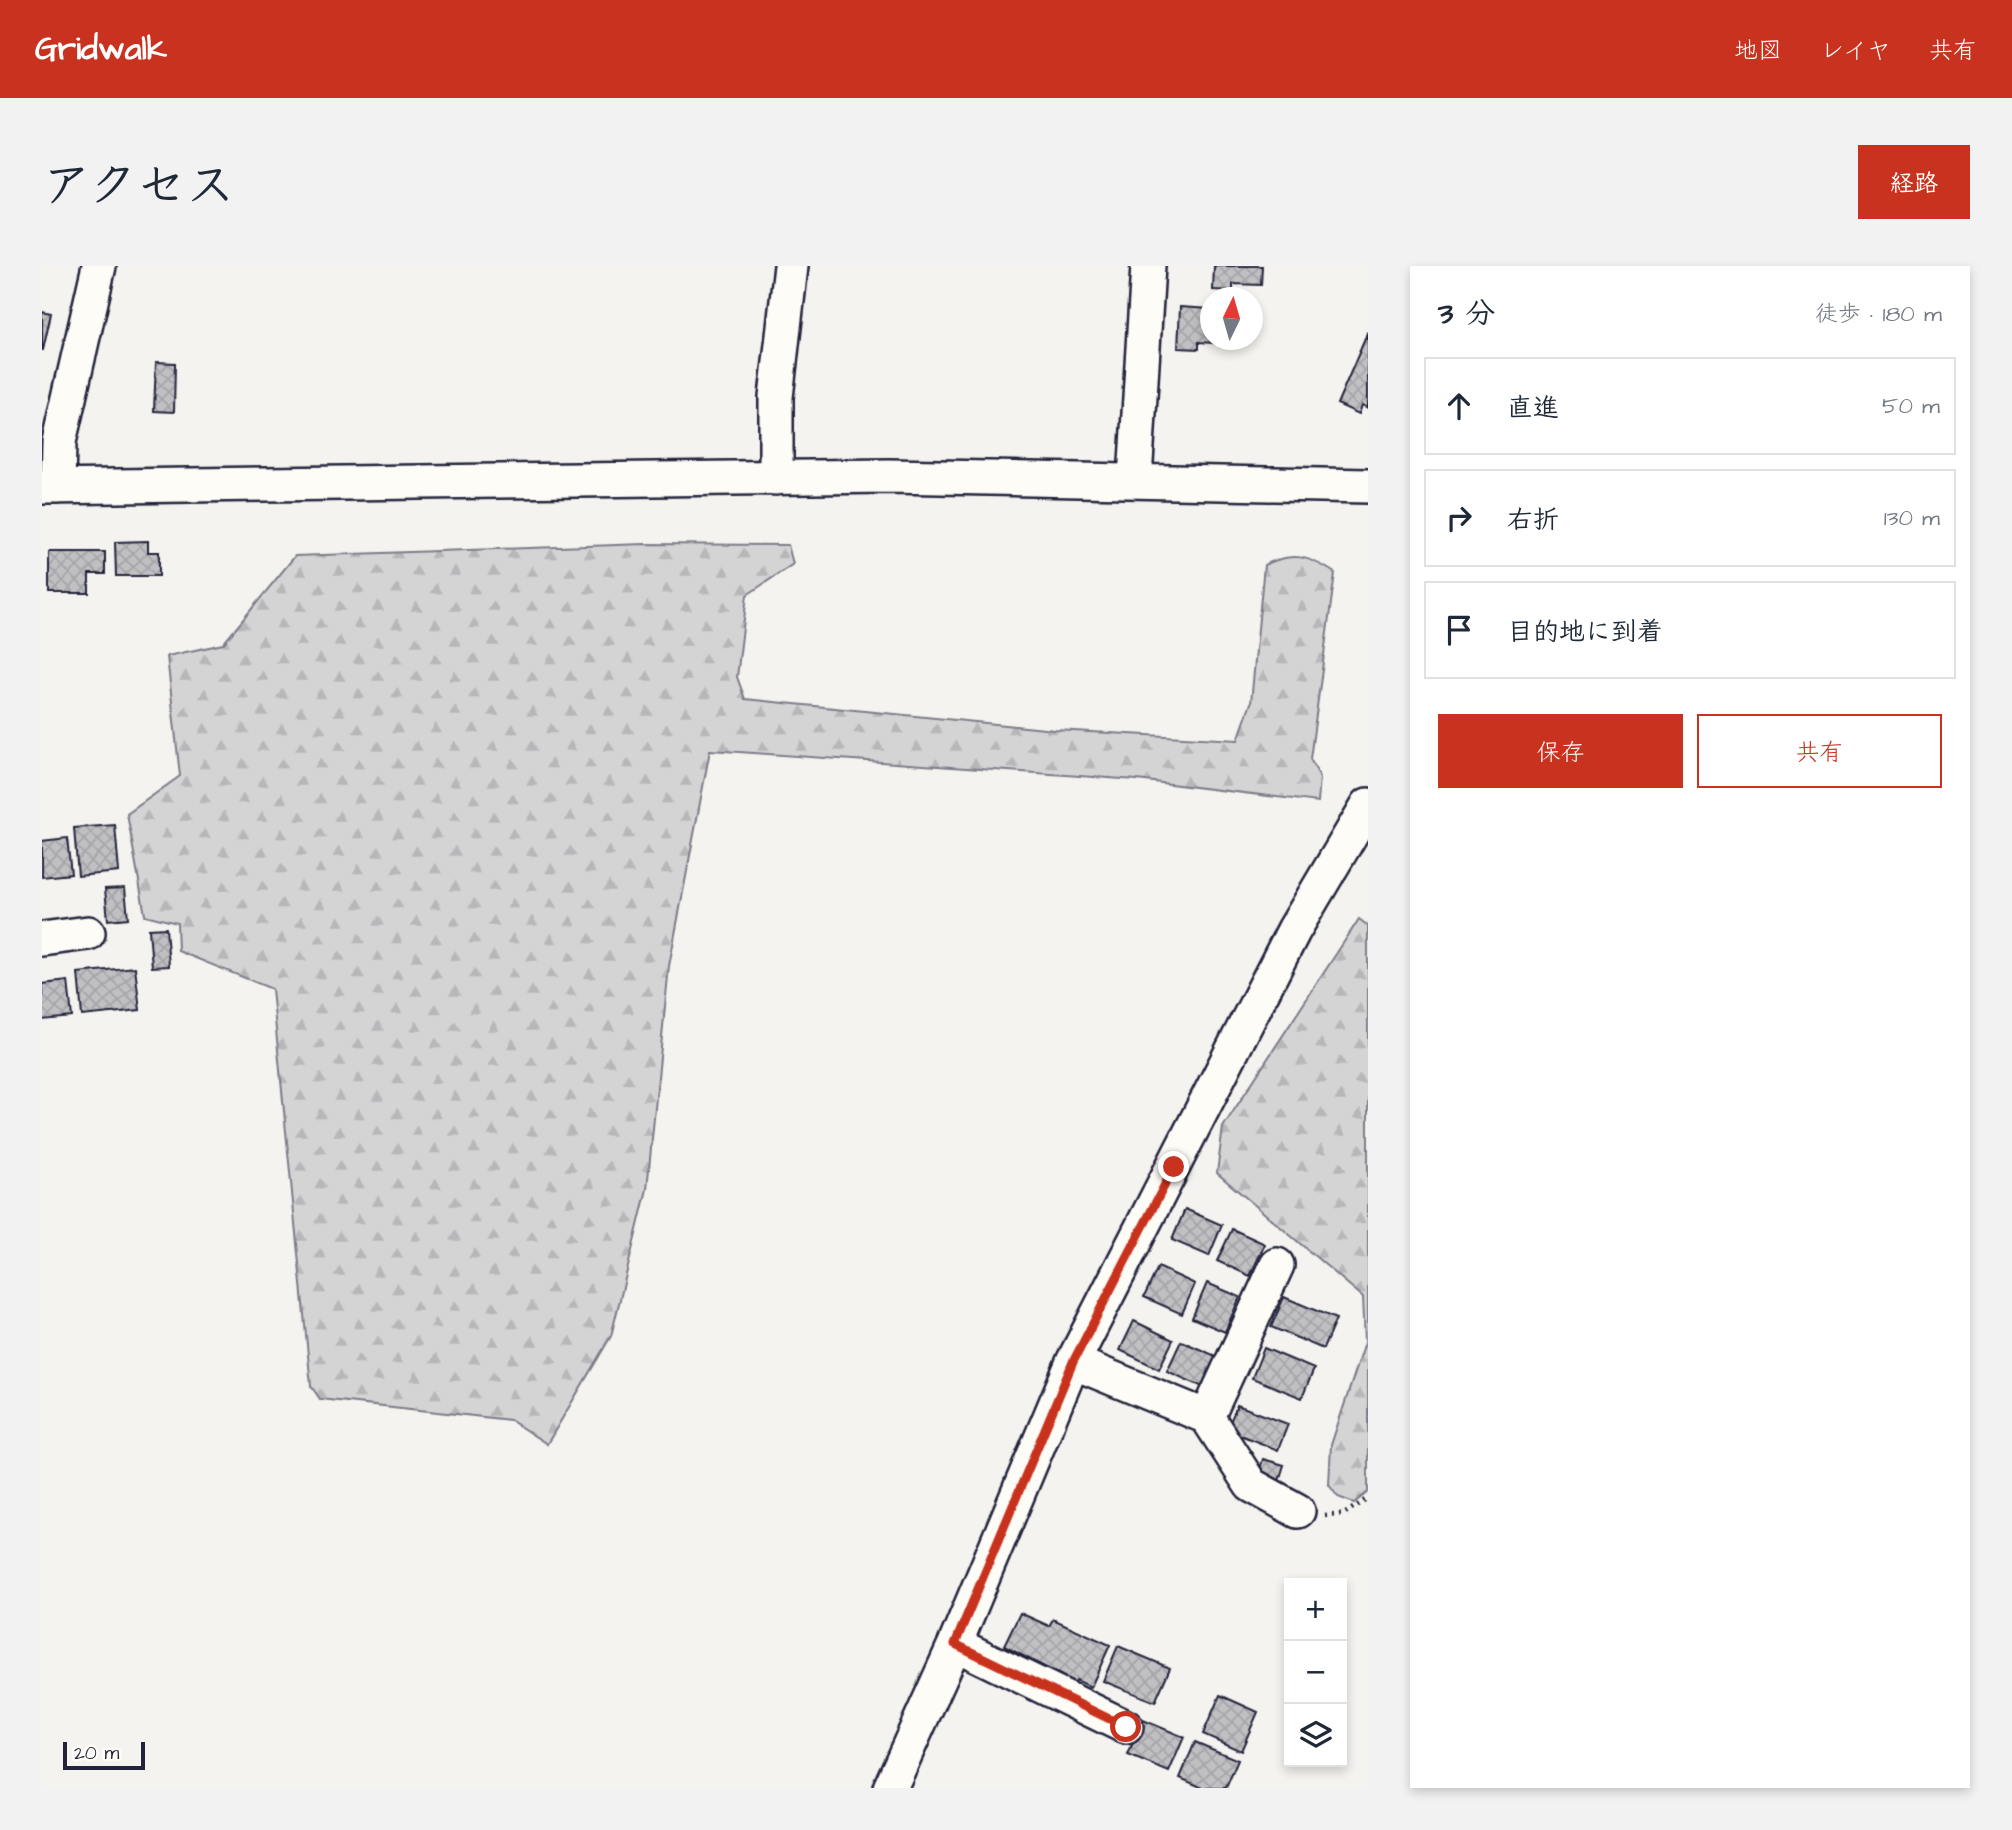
<!DOCTYPE html>
<html lang="ja">
<meta charset="utf-8">
<style>
body{margin:0;font-family:"Architects Daughter","Klee One",sans-serif;background:#f2f2f3;color:#1f2937}
.controls{position:absolute;right:21px;bottom:21px;display:grid;overflow:hidden;border-radius:0px;box-shadow:0 4px 10px #0003}
.controls button{width:63px;height:63px;display:grid;place-items:center;padding:0;border:0;border-bottom:2px solid #e0e1e3;background:#fff;color:#1f2937;font:35px sans-serif}
.compass{position:absolute;left:1158px;top:21px;width:63px;height:63px;border-radius:50%;background:#fff;box-shadow:0 4px 10px #0003;rotate:5deg}
.scale{position:absolute;left:21px;bottom:18px;width:82px;box-sizing:border-box;padding-left:7px;border:4px solid #22223b;border-top:0;font-size:19px;line-height:24px;white-space:nowrap;color:#22223b;-webkit-text-stroke:5px #fdfcf7;paint-order:stroke}
.stop{position:absolute;width:21px;height:21px;margin:-16px;border:5px solid #c8321e;border-radius:50%;background:#fff}
.stop.end{background:#c8321e;border-color:#fff;box-shadow:0 2px 7px #0008}
.list{margin:0;padding:0;list-style:none}
h2{display:flex;justify-content:space-between;align-items:center;height:91px;margin:0;padding:0 28px;font-size:30px}
h2 small{font-size:23px;font-weight:400;color:#747a83}
.list li{display:grid;grid-template-columns:46px 1fr auto;gap:21px;align-items:center;box-sizing:border-box;height:98px;margin:0 14px 14px;padding:0 14px;border:2px solid #e0e1e3;border-radius:0px}
.list b{display:block;font-size:26px;white-space:nowrap}
.list em{font-size:23px;font-style:normal;color:#747a83}
.actions{display:flex;gap:14px;padding:21px 28px}
.actions a{flex:1;padding:16px 0;border:2px solid #c8321e;border-radius:0px;text-align:center;font-size:24px;color:#c8321e}
.actions .main{background:#c8321e;color:#fff}
.icon{flex:none;width:38px;height:38px;fill:none;stroke:currentColor;stroke-width:2;stroke-linecap:round;stroke-linejoin:round}
.map{position:relative;flex:none;width:1326px;height:1522px;overflow:hidden;border-radius:0px}
header{display:flex;align-items:center;gap:42px;box-sizing:border-box;height:98px;padding:0 35px;background:#c8321e;color:#fff}
header strong{font-size:33px}
nav{display:flex;gap:38px;margin-inline-start:auto;font-size:24px}
.intro{display:flex;align-items:center;justify-content:space-between;box-sizing:border-box;height:168px;padding:0 42px}
h1{margin:0;font-size:49px}
.button{padding:18px 32px;border-radius:0px;background:#c8321e;color:#fff;font-size:24px;font-weight:700}
main{display:flex;gap:42px;padding:0 42px}
aside{flex:1;background:#fff;border-radius:0px;box-shadow:0 4px 10px #0003}
.map>svg:first-child{display:block}
.forest{fill:url(#forest-firs);stroke:#7c7b88;stroke-width:2}
.building{fill:url(#building-cross-hatch);stroke:#22223b;stroke-width:2}
.lines{fill:none;stroke-linecap:round;stroke-linejoin:round}
.minor-casing{stroke:#22223b;stroke-width:38}
.path{stroke:#22223b;stroke-width:4.5;stroke-dasharray:2 5;stroke-linecap:butt}
.minor{stroke:#fdfcf7;stroke-width:33}
.route{stroke:#c8321e;stroke-width:9}
</style>
<header>
<strong>Gridwalk</strong>
<nav><a>地図</a><a>レイヤ</a><a>共有</a></nav>
</header>
<div class="intro"><h1>アクセス</h1><a class="button">経路</a></div>
<main>
<div class="map">
<svg width="1326" height="1522" viewBox="0 0 1326 1522">
<defs>
<pattern id="forest-firs" width="22" height="20" patternUnits="userSpaceOnUse" patternTransform="scale(1.75)"><rect width="22" height="20" fill="#d5d4d5"/><path d="M5 1l3.5 6h-7zM16 11l3.5 6h-7z" fill="#b7b6b8"/></pattern>
<pattern id="building-cross-hatch" width="8" height="8" patternUnits="userSpaceOnUse" patternTransform="scale(1.75)"><rect width="8" height="8" fill="#c0bfc2"/><path d="M0 0l8 8M0 8l8-8" fill="none" stroke="#a5a4a8"/></pattern>
</defs>
<rect width="100%" height="100%" fill="#f4f3ef"/>
<filter id="ink" filterUnits="userSpaceOnUse"><feTurbulence type="fractalNoise" baseFrequency=".0143" numOctaves="2"/><feDisplacementMap in="SourceGraphic" scale="14" xChannelSelector="R" yChannelSelector="G"/><feConvolveMatrix kernelMatrix="1 2 1 2 8 2 1 2 1" color-interpolation-filters="sRGB"/></filter>
<g filter="url(#ink)">
<path class="forest" d="M 603,278 L 746,279 L 751,298 L 705,329 L 695,411 L 703,433 L 1013,464 L 1196,474 L 1209,437 L 1222,299 C 1252,285 1266,290 1293,307 L 1268,493 L 1278,511 L 1276,536 L 1095,514 L 668,484 L 627,700 L 605,923 L 569,1070 L 505,1178 L 468,1154 L 278,1133 L 269,1120 L 230,723 L 136,685 L 135,657 L 103,649 L 85,548 L 138,510 L 125,390 L 181,378 L 253,290 Z
M 1317,653 L 1326,660 L 1326,1226 L 1312,1237 L 1296,1231 L 1287,1219 L 1289,1179 L 1323,1076 L 1321,1031 L 1175,907 L 1181,861 Z"/>
<path class="building" d="M 1172,0 L 1220,0 L 1219,19 L 1191,18 L 1191,25 L 1171,24 Z
M 1138,41 L 1168,43 L 1168,74 L 1186,74 L 1186,78 L 1157,76 L 1157,83 L 1136,82 Z
M 0,46 L 9,48 L 1,84 L 0,84 Z
M 1326,66 L 1326,142 L 1320,139 L 1317,148 L 1295,138 Z
M 114,96 L 133,97 L 132,146 L 112,145 Z
M 106,275 L 106,286 L 117,286 L 117,310 L 74,310 L 73,276 Z
M 7,286 L 63,286 L 63,308 L 47,308 L 47,327 L 7,327 Z
M 73,559 L 77,606 L 36,610 L 32,562 Z
M 25,572 L 29,608 L 0,611 L 0,575 Z
M 83,622 L 86,652 L 66,654 L 63,623 Z
M 124,662 L 127,700 L 110,701 L 107,663 Z
M 93,701 L 98,744 L 40,750 L 36,707 Z
M 26,715 L 30,751 L 0,754 L 0,718 Z
M 1143,943 L 1180,959 L 1167,990 L 1130,974 Z
M 1190,963 L 1223,978 L 1208,1010 L 1175,995 Z
M 1116,1001 L 1153,1018 L 1140,1048 L 1102,1031 Z
M 1165,1017 L 1198,1031 L 1183,1066 L 1150,1052 Z
M 1242,1031 L 1294,1053 L 1281,1083 L 1229,1061 Z
M 1092,1055 L 1131,1074 L 1117,1103 L 1078,1084 Z
M 1139,1075 L 1176,1091 L 1163,1122 L 1125,1105 Z
M 1222,1082 L 1272,1103 L 1260,1132 L 1210,1112 Z
M 1195,1139 L 1246,1158 L 1236,1184 L 1185,1164 Z
M 1221,1193 L 1242,1199 L 1236,1218 L 1215,1212 Z
M 978,1347 L 1007,1360 L 1011,1353 L 1068,1379 L 1049,1421 L 1034,1414 L 1028,1427 L 1015,1421 L 1020,1410 L 962,1380 Z
M 1076,1380 L 1128,1402 L 1113,1436 L 1061,1415 Z
M 1178,1429 L 1216,1446 L 1199,1485 L 1161,1468 Z
M 1101,1454 L 1142,1471 L 1127,1506 L 1086,1489 Z
M 1153,1476 L 1196,1494 L 1184,1522 L 1161,1522 L 1138,1512 Z"/>
<g class="lines">
<defs>
<path id="minor" d="M 734,212 L 734,131 L 749,0
M 1093,213 L 1106,0
M 0,221 L 847,210 L 1326,220
M 16,221 L 17,176 L 57,0
M 0,673 L 46,667
M 1031,1096 L 1165,1151 L 1235,999
M 1165,1151 L 1209,1219 L 1256,1245
M 913,1378 L 1084,1461
M 848,1522 L 913,1378 L 1031,1096 L 1252,664 L 1326,539"/>
</defs>
<use href="#minor" class="minor-casing"/>
<path class="path" d="M 1283,1250 L 1302,1248 L 1326,1232"/>
<use href="#minor" class="minor"/>
</g>
</g>
<g class="lines" filter="url(#ink)">
<path class="route" d="M 1084,1461 L 913,1378 L 1031,1096 L 1132,901"/>
</g>
</svg>
<div class="controls">
<button>+</button>
<button>−</button>
<button><svg class="icon" aria-label="layers" viewBox="0 0 24 24"><path d="M12 4l9 5-9 5-9-5zM3 14l9 5 9-5"/></svg></button>
</div>
<svg class="compass" viewBox="-18 -18 36 36"><path d="M0-13l5 13h-10z" fill="#e53935"/><path d="M0 13l5-13h-10z" fill="#747a83"/></svg>
<div class="scale">20 m</div>
<div class="stop" style="left:1084px;top:1461px"></div>
<div class="stop end" style="left:1132px;top:901px"></div>
</div>
<aside>
<h2>3 分<small>徒歩 · 180 m</small></h2>
<ul class="list">
<li><svg class="icon" aria-label="ahead" viewBox="0 0 24 24"><path d="M12 20V5M6 11l6-6 6 6"/></svg><div><b>直進</b></div><em>50 m</em></li>
<li><svg class="icon" aria-label="right" viewBox="0 0 24 24"><path d="M7 20v-9h11M14 6l5 5-5 5"/></svg><div><b>右折</b></div><em>130 m</em></li>
<li><svg class="icon" aria-label="arrive" viewBox="0 0 24 24"><path d="M6 21V4h12l-3 4 3 4H6"/></svg><div><b>目的地に到着</b></div></li>
</ul>
<div class="actions"><a class="main">保存</a><a>共有</a></div>
</aside>
</main>
